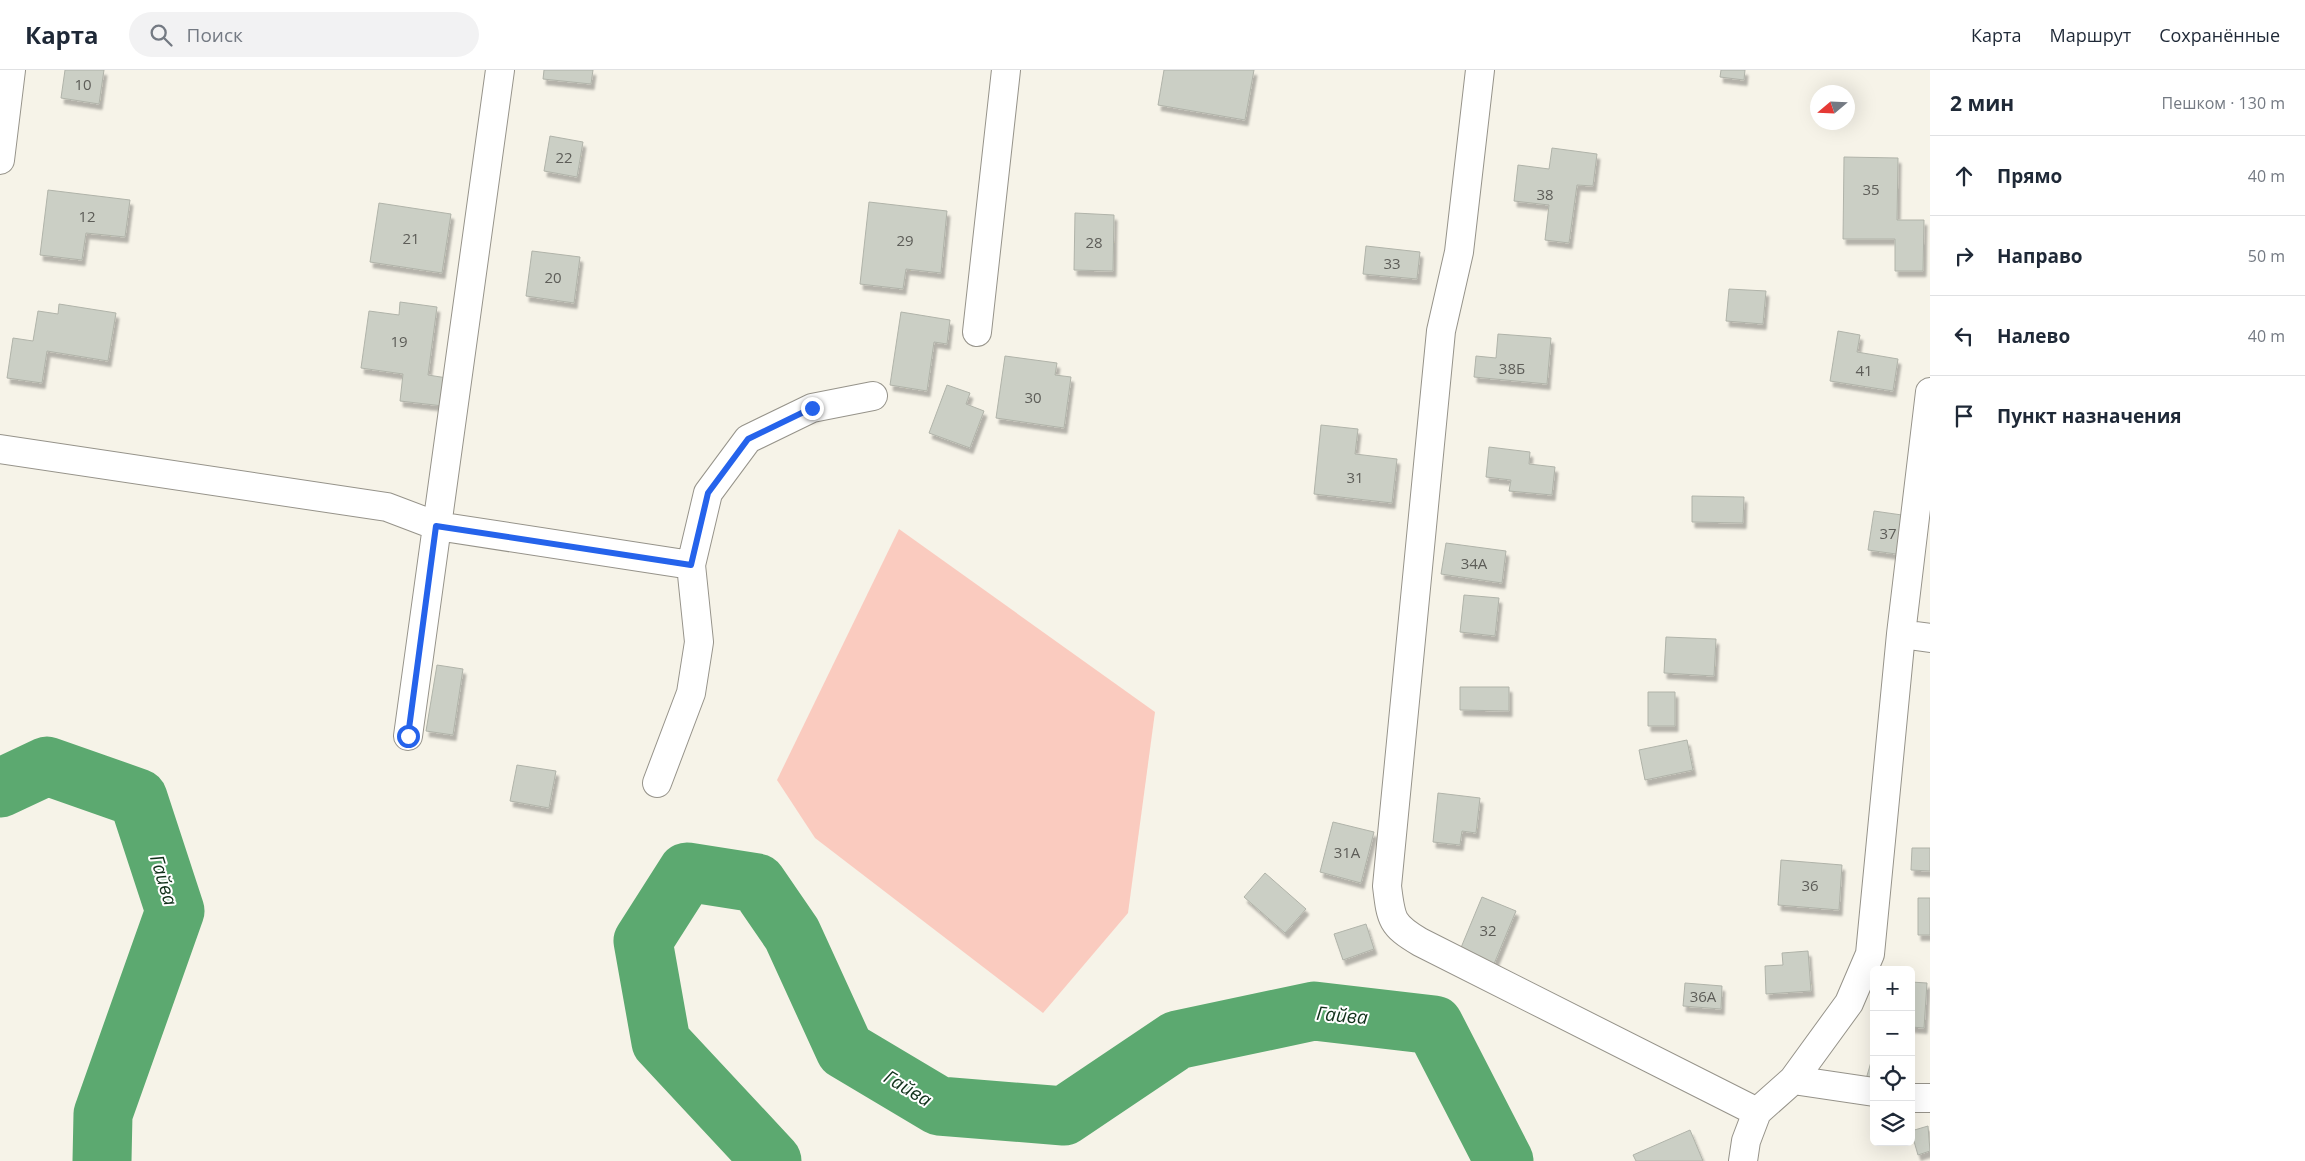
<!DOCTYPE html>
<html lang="ru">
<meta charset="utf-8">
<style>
body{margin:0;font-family:"Open Sans",sans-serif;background:#f2f2f3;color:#1f2937}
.controls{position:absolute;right:15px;bottom:15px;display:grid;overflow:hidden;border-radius:8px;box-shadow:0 5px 20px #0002}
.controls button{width:45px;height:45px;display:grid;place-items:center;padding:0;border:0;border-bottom:1px solid #e0e1e3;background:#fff;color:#1f2937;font:25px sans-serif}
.compass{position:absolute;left:1810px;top:15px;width:45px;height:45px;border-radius:50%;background:#fff;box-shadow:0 5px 20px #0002;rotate:251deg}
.stop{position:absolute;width:15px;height:15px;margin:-11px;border:4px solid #2563eb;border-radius:50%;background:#fff}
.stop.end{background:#2563eb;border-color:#fff;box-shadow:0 1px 5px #0008}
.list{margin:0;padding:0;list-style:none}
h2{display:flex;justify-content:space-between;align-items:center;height:65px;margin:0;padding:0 20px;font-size:21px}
h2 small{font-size:16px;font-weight:400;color:#747a83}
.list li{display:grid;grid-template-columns:32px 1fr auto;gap:15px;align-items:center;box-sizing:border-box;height:80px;padding:0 20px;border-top:1px solid #e0e1e3}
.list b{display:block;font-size:19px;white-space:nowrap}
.list em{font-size:16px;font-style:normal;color:#747a83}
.icon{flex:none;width:28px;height:28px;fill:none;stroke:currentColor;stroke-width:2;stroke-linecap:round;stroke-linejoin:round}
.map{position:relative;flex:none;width:1930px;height:1091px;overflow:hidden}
header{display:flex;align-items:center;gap:30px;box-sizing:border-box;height:70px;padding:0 25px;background:#fff;border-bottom:1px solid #e0e1e3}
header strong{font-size:24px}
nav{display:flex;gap:28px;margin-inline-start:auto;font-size:18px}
.search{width:350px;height:45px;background:#f2f2f3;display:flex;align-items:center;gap:12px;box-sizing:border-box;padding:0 18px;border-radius:28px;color:#747a83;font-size:19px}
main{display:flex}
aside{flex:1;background:#fff}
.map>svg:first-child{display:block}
.green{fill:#facbbf}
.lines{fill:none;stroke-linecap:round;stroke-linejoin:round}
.river{stroke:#5ca970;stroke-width:59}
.building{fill:#cbcfc5;stroke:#b0b3a9;filter:url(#shadow)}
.minor-casing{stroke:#96938a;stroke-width:30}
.minor{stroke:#fff;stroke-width:28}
.route{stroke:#2563eb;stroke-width:6}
.labels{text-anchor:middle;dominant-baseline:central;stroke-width:4;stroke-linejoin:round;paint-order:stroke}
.number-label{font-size:15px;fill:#5d5d58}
.water-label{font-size:19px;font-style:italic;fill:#12321b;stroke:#fff}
</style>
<header>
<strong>Карта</strong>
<div class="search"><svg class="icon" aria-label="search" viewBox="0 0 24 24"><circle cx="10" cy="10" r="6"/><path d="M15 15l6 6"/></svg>Поиск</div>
<nav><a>Карта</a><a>Маршрут</a><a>Сохранённые</a></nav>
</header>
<main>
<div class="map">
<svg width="1930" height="1091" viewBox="0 0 1930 1091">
<defs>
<filter id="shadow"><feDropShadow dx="3" dy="5.5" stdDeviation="1" flood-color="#0004"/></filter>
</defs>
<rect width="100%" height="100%" fill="#f6f3e8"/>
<path class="green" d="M 899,459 L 1155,642 L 1128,843 L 1043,943 L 815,768 L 777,710 Z"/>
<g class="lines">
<path class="river" d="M 0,718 L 47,696 L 138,728 L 175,841 L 103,1044 L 102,1091
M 772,1091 L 661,972 L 643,871 L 687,802 L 757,813 L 792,864 L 845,980 L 939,1036 L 1064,1046 L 1177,970 L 1314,941 L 1434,955 L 1504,1091"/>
</g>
<path class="building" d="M 65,0 L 104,0 L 99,34 L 61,28 Z
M 544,0 L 593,0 L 591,14 L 543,9 Z
M 1164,0 L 1254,0 L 1245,50 L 1158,35 Z
M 1721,0 L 1745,0 L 1744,10 L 1720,7 Z
M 550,66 L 583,72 L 577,107 L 544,101 Z
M 1552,78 L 1597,84 L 1593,116 L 1577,115 L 1569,173 L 1545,170 L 1549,135 L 1514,131 L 1518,95 L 1549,99 Z
M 1844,87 L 1898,88 L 1897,150 L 1924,150 L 1923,201 L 1895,201 L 1895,169 L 1843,169 Z
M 48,120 L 130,130 L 125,167 L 86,163 L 82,190 L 40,185 Z
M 869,132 L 947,141 L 941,203 L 906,199 L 903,219 L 860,214 Z
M 379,133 L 451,144 L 442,203 L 370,192 Z
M 1075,143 L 1114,145 L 1113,201 L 1074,200 Z
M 1366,176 L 1420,182 L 1417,209 L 1363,204 Z
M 532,181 L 580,187 L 574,233 L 526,226 Z
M 1729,219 L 1766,221 L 1763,254 L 1726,251 Z
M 400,232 L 437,237 L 428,305 L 447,308 L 443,336 L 400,331 L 403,304 L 361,298 L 369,241 L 399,245 Z
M 59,234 L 116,243 L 108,291 L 47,281 L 42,313 L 7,308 L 13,268 L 33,271 L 38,241 L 58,244 Z
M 901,242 L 950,250 L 947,274 L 934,272 L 927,321 L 890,315 Z
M 1838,261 L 1860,265 L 1857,282 L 1898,289 L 1893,321 L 1830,311 Z
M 1498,264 L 1551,268 L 1547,314 L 1474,307 L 1476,286 L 1496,288 Z
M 1005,286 L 1057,293 L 1055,305 L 1071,307 L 1064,358 L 996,348 Z
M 947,315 L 970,323 L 966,334 L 984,341 L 970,378 L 929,363 Z
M 1321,355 L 1358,359 L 1355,384 L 1397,389 L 1392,433 L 1314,424 Z
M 1489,377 L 1530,382 L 1529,394 L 1555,397 L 1552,425 L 1509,421 L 1511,410 L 1486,407 Z
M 1692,426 L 1744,427 L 1743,453 L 1692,452 Z
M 1874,441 L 1909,446 L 1903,485 L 1868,480 Z
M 1446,473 L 1506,481 L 1502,513 L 1441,504 Z
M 1464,525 L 1499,528 L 1495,566 L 1460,562 Z
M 1666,567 L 1716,569 L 1714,606 L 1664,603 Z
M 437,595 L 463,599 L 453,665 L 426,661 Z
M 1460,617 L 1509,617 L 1509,641 L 1460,640 Z
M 1648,622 L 1675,622 L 1675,656 L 1648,656 Z
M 1687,670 L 1693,700 L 1645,710 L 1639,680 Z
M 517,695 L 556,701 L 549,738 L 510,731 Z
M 1438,723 L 1480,728 L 1476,763 L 1462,761 L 1460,775 L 1433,772 Z
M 1333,752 L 1374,762 L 1361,813 L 1320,802 Z
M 1912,778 L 1930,778 L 1930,801 L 1911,800 Z
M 1781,790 L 1842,795 L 1839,840 L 1778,835 Z
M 1265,803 L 1306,839 L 1285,863 L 1244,827 Z
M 1482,827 L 1516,841 L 1494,894 L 1460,880 Z
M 1918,828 L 1930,828 L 1930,865 L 1918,865 Z
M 1366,854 L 1374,879 L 1343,890 L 1334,864 Z
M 1808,881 L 1811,921 L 1766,924 L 1765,896 L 1783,895 L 1782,883 Z
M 1911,912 L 1927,913 L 1924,958 L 1911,957 Z
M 1685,913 L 1722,916 L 1721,939 L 1683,936 Z
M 1871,992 L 1874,993 L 1874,1011 L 1866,1009 Z
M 1928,1056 L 1930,1081 L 1918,1085 L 1911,1061 Z
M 1690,1060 L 1703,1091 L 1636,1091 L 1633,1085 Z"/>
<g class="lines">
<defs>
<path id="minor" d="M 1480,0 L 1459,182 L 1441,261 L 1387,816 C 1391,849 1391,855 1420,872 L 1757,1042
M 0,90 L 11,0
M 977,262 L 1006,0
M 0,379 L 387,437 L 437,456 L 691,495 L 699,572 L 691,623 L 657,713
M 691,495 L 708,423 L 748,369 L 812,338 L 873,326
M 1901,564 L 1930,568
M 408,666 L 500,0
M 1793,1010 L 1874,1022
M 1911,1028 L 1930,1028
M 1743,1091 L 1746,1071 L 1757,1042 L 1793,1010 L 1849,933 L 1870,884 L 1901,564 L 1930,322"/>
</defs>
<use href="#minor" class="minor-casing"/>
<use href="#minor" class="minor"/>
</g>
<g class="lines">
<path class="route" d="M 408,666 L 436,456 L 691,495 L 708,423 L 748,369 L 812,338"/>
</g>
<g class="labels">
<g class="number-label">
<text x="83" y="14">10</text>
<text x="564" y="87">22</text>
<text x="1871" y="119">35</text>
<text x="1545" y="124">38</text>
<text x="87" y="146">12</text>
<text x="411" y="168">21</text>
<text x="905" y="170">29</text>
<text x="1094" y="172">28</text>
<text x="1392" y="193">33</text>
<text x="553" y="207">20</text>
<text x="399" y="271">19</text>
<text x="1512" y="298">38Б</text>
<text x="1864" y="300">41</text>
<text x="1033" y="327">30</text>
<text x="1355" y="407">31</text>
<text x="1888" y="463">37</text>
<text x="1474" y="493">34А</text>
<text x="1347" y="782">31А</text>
<text x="1810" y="815">36</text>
<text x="1488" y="860">32</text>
<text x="1703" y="926">36А</text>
</g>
<g class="water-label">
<text transform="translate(164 810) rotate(73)">Гайва</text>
<text transform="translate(1342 945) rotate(5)">Гайва</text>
<text transform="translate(908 1018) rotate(31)">Гайва</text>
</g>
</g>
</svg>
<div class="controls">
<button>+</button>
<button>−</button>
<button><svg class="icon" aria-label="locate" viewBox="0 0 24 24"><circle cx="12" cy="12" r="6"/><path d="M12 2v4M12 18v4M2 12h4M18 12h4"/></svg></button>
<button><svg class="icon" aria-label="layers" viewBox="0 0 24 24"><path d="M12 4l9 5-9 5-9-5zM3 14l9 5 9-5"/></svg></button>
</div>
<svg class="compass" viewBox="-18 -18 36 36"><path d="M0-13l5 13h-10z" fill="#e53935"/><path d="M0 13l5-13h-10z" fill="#747a83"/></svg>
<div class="stop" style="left:408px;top:666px"></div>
<div class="stop end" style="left:812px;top:338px"></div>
</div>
<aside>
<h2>2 мин<small>Пешком · 130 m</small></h2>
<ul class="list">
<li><svg class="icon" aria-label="ahead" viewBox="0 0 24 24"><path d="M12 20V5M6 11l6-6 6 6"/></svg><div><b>Прямо</b></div><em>40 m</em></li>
<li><svg class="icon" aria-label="right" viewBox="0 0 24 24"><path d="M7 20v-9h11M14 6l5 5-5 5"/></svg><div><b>Направо</b></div><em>50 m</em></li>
<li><svg class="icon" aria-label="left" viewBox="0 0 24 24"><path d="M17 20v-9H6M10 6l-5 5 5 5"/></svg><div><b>Налево</b></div><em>40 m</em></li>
<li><svg class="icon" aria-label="arrive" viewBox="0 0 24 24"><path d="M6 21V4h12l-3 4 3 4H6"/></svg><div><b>Пункт назначения</b></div></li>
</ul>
</aside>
</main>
